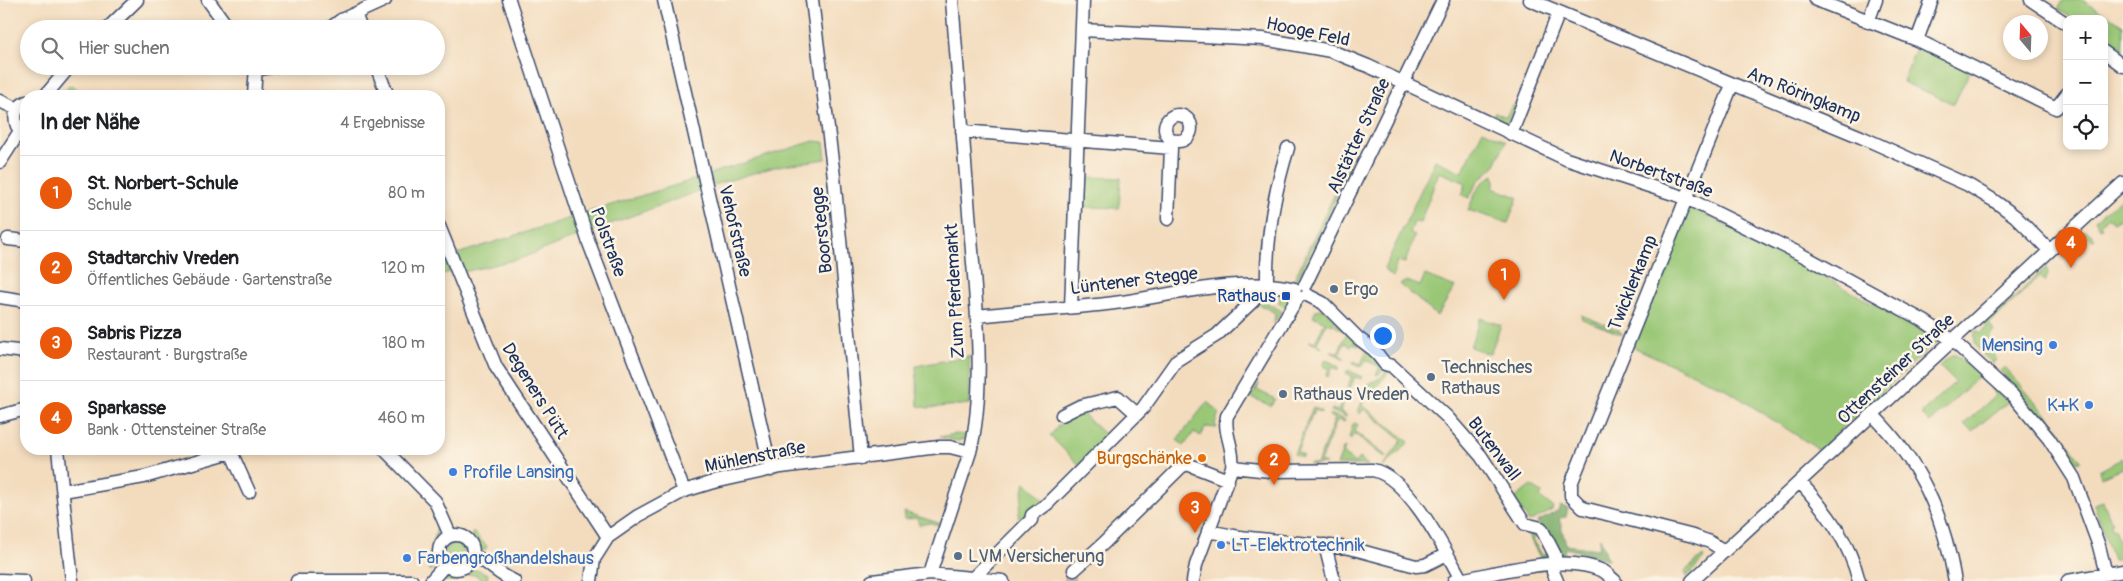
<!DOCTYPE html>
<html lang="de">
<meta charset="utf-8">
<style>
body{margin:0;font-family:Pangolin,sans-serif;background:#f2f2f2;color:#202124}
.controls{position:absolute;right:15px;top:15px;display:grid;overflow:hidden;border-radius:10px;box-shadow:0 2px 8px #0003}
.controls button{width:45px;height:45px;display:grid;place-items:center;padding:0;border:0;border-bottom:1px solid #e0e0e0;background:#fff;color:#202124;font:25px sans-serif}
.compass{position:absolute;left:2003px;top:15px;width:45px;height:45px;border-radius:50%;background:#fff;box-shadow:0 2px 8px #0003;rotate:341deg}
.you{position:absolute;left:1382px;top:335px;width:18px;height:18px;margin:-12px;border:4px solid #fff;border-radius:50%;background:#1a73e8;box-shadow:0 0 0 8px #1a73e833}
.badge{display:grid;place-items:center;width:32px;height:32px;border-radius:50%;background:#ea580c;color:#fff;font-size:16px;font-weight:700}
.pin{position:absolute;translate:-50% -41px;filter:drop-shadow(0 1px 2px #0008)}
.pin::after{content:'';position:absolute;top:26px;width:18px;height:15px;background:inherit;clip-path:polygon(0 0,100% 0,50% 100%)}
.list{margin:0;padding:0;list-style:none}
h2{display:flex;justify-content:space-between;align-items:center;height:65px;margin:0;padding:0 20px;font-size:21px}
h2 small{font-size:16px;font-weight:400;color:#757577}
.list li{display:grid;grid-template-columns:32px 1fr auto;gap:15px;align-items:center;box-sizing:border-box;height:75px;padding:0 20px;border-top:1px solid #e0e0e0}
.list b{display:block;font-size:19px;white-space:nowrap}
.list p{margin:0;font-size:16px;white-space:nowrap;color:#757577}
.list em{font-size:16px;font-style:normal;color:#757577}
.icon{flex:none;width:28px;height:28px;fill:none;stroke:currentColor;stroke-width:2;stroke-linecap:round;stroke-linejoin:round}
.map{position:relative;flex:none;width:2123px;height:581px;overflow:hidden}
.search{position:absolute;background:#fff;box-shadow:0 2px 8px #0003;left:20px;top:20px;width:425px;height:55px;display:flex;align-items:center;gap:12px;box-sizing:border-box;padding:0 18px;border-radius:28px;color:#757577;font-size:19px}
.panel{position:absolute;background:#fff;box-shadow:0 2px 8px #0003;left:20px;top:90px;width:425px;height:365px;border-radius:20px}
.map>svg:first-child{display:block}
.green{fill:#99c776;stroke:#5a7b6a}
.forest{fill:#7aac67;stroke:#4a6e62}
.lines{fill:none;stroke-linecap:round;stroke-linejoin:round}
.minor-tunnel{stroke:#c8b9ab;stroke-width:12;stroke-dasharray:12 6;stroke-linecap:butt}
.minor-casing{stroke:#3b496c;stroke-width:15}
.minor{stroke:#fff;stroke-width:12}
.service-dot{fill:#5c6f8a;stroke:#fcf5e5;stroke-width:2}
.transit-dot{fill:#1a4fb4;stroke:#fcf5e5;stroke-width:2}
.shop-dot{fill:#3f7fe0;stroke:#fcf5e5;stroke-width:2}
.food-dot{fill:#e8710a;stroke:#fcf5e5;stroke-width:2}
.labels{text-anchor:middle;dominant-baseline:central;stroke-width:5;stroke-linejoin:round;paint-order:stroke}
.street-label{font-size:18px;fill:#1b2f5e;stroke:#fcf5e5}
.service-label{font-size:18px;fill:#4e5e75;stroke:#fcf5e5;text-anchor:start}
.transit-label{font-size:18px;fill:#164399;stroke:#fcf5e5;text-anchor:end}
.shop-label{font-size:18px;fill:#366cbe;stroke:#fcf5e5;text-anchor:start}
.food-label{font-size:18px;fill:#c56008;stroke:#fcf5e5;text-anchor:end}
</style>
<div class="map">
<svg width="2123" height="581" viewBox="0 0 2123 581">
<rect width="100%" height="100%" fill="#fcf5e5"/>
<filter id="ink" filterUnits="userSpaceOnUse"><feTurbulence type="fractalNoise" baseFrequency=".02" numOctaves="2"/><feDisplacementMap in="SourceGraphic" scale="10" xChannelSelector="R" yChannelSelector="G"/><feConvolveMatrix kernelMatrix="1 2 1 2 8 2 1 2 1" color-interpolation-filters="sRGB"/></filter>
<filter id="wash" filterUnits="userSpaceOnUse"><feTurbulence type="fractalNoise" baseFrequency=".0096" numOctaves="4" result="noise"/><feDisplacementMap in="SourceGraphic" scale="20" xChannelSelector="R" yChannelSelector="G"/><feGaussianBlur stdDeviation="1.12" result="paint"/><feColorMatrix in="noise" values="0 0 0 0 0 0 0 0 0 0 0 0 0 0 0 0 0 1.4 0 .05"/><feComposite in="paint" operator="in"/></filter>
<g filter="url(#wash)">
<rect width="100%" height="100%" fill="#f3dcbe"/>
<path class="green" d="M 2064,0 L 2082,0 L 2123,25 L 2123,52 L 2104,40 L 2104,19 L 2073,19 L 2058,9 Z
M 1917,45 L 1970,71 L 1954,104 L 1903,82 Z
M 70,85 L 85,95 L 87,96 L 61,96 Z
M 1512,105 L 1515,107 L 1508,122 L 1503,123 L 1493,117 L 1495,112 L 1506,117 Z
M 1483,130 L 1506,141 L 1494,167 L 1478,181 L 1469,198 L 1462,195 L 1466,183 L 1439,172 L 1420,223 L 1414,222 L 1410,233 L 1415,235 L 1405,263 L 1397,261 L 1393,277 L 1384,269 L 1435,160 L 1462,172 Z
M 814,141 L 824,142 L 826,159 L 778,166 L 713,185 L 710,176 L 712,173 Z
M 1348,166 L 1350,168 L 1298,278 L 1294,279 Z
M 1494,175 L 1495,182 L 1493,188 L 1518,197 L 1508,223 L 1468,210 C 1474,196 1478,182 1494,175 Z
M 1081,177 L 1121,178 L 1119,208 L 1080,207 Z
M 699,178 L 702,190 L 591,231 L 585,213 Z
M 2123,197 L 2123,216 L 2114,222 L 2108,217 L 2100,224 L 2103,228 L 2100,229 L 2095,220 Z
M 1688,207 L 1762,242 L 1938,340 L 1819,450 L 1724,388 L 1631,346 Z
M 573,217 L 580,235 L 522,258 L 464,272 L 457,254 Z
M 2085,230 L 2090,232 L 2095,239 L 2093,241 L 2087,235 L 2077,245 L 2079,248 L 2068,261 L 2060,253 Z
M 445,258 L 450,272 L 439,275 L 439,260 Z
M 2046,267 L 2048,274 L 2045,282 L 2040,276 L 1989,324 L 1994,330 C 1985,340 1988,350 1997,359 L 1993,363 C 1982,354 1972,347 1975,332 L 1977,330 L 1980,333 L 1987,327 L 1984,324 L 2005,305 L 2006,306 Z
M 1425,275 L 1455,287 L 1437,316 L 1400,284 L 1407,281 L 1420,286 Z
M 1281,292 L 1292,296 L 1286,310 L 1279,303 Z
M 1260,299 L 1282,311 L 1274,323 L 1275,313 L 1256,302 Z
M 1323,309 L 1336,320 L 1333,325 L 1327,323 L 1317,343 L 1322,348 L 1308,341 L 1315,342 L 1325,322 L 1313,316 L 1316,310 Z
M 1581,315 L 1619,330 L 1623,335 L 1582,319 Z
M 1480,318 L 1501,325 L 1490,354 L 1470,347 Z
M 1337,322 L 1360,343 L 1359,346 L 1353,343 L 1351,346 L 1345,343 L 1339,354 L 1345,359 L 1331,352 L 1338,353 L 1347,332 L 1335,326 Z
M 1362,345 L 1384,368 L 1378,375 L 1376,374 L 1380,367 L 1366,360 L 1362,367 L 1353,363 L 1354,361 L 1361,364 L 1367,350 Z
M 1951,355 L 1956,355 L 1980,375 L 1930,423 L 1921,414 L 1955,382 L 1939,366 Z
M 969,356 L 970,404 L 928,408 L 918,406 L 916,366 Z
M 1326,359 L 1339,367 L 1338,370 L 1332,367 L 1328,377 L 1326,376 L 1329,369 L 1323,366 Z
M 2004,367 L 2050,418 L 2081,461 L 2077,463 L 2050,425 L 2000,371 Z
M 1389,368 L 1391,370 L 1361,404 L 1409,442 L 1382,468 L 1402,440 L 1364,409 L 1360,414 L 1358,412 L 1369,384 L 1380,378 Z
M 1348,370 L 1362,377 L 1361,379 L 1355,377 L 1340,412 L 1346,415 L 1346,417 L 1331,411 L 1332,409 L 1338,411 L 1352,376 L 1346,373 Z
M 1259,383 L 1257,390 L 1275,399 L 1271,406 L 1251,397 Z
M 1993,387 L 2008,402 L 1972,431 L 1964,424 L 1996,395 L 1991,389 Z
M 1207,402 L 1219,412 L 1215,424 L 1217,428 L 1206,427 L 1201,436 L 1194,432 L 1184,446 L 1177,440 Z
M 1313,407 L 1321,411 L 1321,413 L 1314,410 L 1297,452 L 1303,455 L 1302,457 L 1294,454 Z
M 1079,410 L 1108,438 L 1080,466 L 1050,436 L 1059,425 Z
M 1330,414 L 1345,420 L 1344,422 L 1337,420 L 1320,462 L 1326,464 L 1310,465 L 1310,463 L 1317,464 L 1335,419 L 1329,416 Z
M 1356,423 L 1358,425 L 1354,431 L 1386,456 L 1385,458 L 1355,434 L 1351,439 L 1349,437 L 1353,424 Z
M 955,434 L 968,435 L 967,438 L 958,441 L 940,437 Z
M 1345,447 L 1343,454 L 1355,463 L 1359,458 L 1368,465 L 1337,465 L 1343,449 Z
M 2123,458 L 2123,468 L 2101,477 L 2099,471 Z
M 1025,481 L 1044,500 L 1024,524 L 1018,517 Z
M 1531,486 L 1542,493 L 1540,497 L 1553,507 L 1552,510 L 1529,522 L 1514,499 Z
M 2103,501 L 2112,523 L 2110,524 L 2112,530 L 2114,529 L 2119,541 L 2123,539 L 2123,558 L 2113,560 L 2094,504 Z
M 904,512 L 939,523 L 938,525 L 930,523 L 919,525 L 917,518 L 905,519 Z
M 437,527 L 435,561 L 431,571 L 429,569 L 432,561 L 429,560 Z
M 473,532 L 487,546 L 485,550 L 479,550 L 470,537 Z
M446 552a9 9 0 1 1 18 0a9 9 0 1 1-18 0Z
M 1703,556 L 1704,558 L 1687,577 L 1685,571 Z
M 469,569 L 479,570 L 488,574 L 487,580 L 480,581 L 477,575 L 461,574 L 458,581 L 442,581 L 447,576 Z"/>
<path class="forest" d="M 1560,506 L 1568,508 L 1566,517 L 1559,518 L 1566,545 L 1598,549 L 1600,538 L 1608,559 L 1565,548 L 1564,555 L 1560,554 L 1537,522 L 1558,511 Z
M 1528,530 L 1537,532 L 1539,535 L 1533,539 L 1542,555 L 1547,552 L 1550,557 L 1542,561 L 1527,533 Z"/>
</g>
<g filter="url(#ink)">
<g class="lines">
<path class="minor-tunnel" d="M 1074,570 L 1074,581"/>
<defs>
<path id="minor" d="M 208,0 L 229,29
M 509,0 L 589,243 L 684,491
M 664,0 L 771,470
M 812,0 L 834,177 L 861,458
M 1530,0 L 1861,137 L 1968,185 L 1993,200 L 2015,216 L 2049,250
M 1816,0 L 1917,40 L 2056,108 L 2067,94
M 2031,0 L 2067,24
M 355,14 L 361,29
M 1868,22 L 1876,0
M 107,29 L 137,0
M 329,29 L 341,20 L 385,0
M 1082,30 L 1263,39 L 1331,51 L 1368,66 L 1566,159 L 1686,198 L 1800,254 L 1924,321 L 1952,340 L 2013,396 L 2049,439 L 2074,478 L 2099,546 L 2106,574
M 1917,40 L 1932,0
M 2104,52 L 2123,66
M 376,66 L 388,96
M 256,70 L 276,66
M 45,96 L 70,66
M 254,96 L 256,66
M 0,101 L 17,109
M 26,102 C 16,107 13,115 17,126 L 26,134
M1165 128a13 13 0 1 1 26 0a13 13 0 1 1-26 0Z
M 962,131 L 1171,148 L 1168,219
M 1511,134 L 1559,12
M 0,162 L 20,131
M 439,226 L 496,367 L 608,537
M 8,239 L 26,241
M 1267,285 C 1266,238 1274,193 1288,148
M 1305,285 L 1443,0
M 1307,295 L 1323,303 L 1358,338 L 1374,350 L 1385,364 L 1392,366 L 1447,417 L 1481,456 L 1525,524 L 1541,528 L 1555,555 L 1553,572 L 1557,581
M 0,297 L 26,301
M 1071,307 L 1083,0
M 977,316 C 1020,311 1063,309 1106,304 C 1165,298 1236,275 1295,289
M 0,349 L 26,352
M 1062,415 L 1080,406 L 1118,397 L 1137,414
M 1873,415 C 1921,464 1943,513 1955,581
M 0,416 L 26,409
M 58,449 L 72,581
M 384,449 L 435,501 L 450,535
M 231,452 L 249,492
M 1232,467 L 1270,471 L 1373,470 C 1408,477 1445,550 1462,581
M 1800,482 C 1827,512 1849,541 1859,581
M 63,491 L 144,477 L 231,452 L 229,449
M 1208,531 L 1239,537 L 1350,548 L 1416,566 L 1425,565 L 1447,554
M439 552a17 17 0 1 1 34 0a17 17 0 1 1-34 0Z
M 1325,545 L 1334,581
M 1724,551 L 1710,542 L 1693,536 L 1583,508 L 1571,496 L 1571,484 L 1732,85
M 472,555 C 488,561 498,575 514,581
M 1074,570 L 1104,543 L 1181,467 L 1187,464 L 1228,480
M 930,574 L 970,452 C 986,389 976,303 971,238 C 964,158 958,79 952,0
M 0,580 L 24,581
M 297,581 L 412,581
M 431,581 L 445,565
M 591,581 L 594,559 L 608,537 L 638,516 L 684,491 L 710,483 L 781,467 L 939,447 L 950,447 L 970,452
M 872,581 L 930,574 L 1003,581
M 970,581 L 1031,520 L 1032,515 L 1047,504 L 1143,408 L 1177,360 L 1217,335 L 1253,301 L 1260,285
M 1193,581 L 1196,565 L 1232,467 C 1235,449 1223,433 1227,416 L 1298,297
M 1454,581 C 1496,574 1563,552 1603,571 C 1607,573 1611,578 1615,581
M 1692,581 L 2123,183
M 2068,581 L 2123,571"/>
</defs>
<use href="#minor" class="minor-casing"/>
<use href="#minor" class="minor"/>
</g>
</g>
<g class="service-dot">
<circle cx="1334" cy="289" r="5"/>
<circle cx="1431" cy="377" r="5"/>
<circle cx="1283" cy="394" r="5"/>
<circle cx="958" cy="556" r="5"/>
</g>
<rect class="transit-dot" x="1281" y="291" width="10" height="10" rx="2.5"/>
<g class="shop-dot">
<circle cx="2053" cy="345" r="5"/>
<circle cx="2089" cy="405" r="5"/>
<circle cx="453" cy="472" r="5"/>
<circle cx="1221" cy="545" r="5"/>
<circle cx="407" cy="558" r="5"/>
</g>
<circle class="food-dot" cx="1202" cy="458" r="5"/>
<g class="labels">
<g class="street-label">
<text transform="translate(1308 32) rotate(12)">Hooge Feld</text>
<text transform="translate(1804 95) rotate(22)">Am Röringkamp</text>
<text transform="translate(1359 136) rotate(-65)">Alstätter Straße</text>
<text transform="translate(1661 174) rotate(20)">Norbertstraße</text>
<text transform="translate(822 230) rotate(-96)">Boorstegge</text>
<text transform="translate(735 231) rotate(77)">Vehofstraße</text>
<text transform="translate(608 242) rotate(70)">Polstraße</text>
<text transform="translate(1134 281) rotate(-7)">Lüntener Stegge</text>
<text transform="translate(1633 283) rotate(-68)">Twicklerkamp</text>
<text transform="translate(955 291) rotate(-93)">Zum Pferdemarkt</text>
<text transform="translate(1896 369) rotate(-43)">Ottensteiner Straße</text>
<text transform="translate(535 391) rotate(58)">Degeners Pütt</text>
<text transform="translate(1494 449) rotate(53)">Butenwall</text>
<text transform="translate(755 457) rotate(-11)">Mühlenstraße</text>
</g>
<g class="service-label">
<text x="1344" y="289">Ergo</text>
<text x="1441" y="367">Technisches<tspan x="1441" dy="21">Rathaus</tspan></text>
<text x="1293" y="394">Rathaus Vreden</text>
<text x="968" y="556">LVM Versicherung</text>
</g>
<g class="transit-label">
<text x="1276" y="296">Rathaus</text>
</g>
<g class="shop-label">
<text x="2043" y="345" text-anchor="end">Mensing</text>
<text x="2079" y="405" text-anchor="end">K+K</text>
<text x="463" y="472">Profile Lansing</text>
<text x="1231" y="545">LT-Elektrotechnik</text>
<text x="417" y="558">Farbengroßhandelshaus</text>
</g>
<g class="food-label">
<text x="1192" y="458">Burgschänke</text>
</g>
</g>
</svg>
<div class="controls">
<button>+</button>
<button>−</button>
<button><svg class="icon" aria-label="locate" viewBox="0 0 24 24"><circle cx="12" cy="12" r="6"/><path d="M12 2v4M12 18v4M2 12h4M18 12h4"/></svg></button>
</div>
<svg class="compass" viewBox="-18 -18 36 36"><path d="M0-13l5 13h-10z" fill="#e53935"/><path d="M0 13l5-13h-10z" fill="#757577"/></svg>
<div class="you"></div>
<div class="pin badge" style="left:1504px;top:300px">1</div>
<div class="pin badge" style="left:1274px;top:485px">2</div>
<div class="pin badge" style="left:1195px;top:533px">3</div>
<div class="pin badge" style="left:2071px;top:268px">4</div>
<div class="search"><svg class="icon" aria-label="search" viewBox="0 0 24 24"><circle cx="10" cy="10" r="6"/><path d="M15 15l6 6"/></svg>Hier suchen</div>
<section class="panel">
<h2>In der Nähe<small>4 Ergebnisse</small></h2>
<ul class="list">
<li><span class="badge">1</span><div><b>St. Norbert-Schule</b><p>Schule</p></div><em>80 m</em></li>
<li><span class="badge">2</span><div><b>Stadtarchiv Vreden</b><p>Öffentliches Gebäude · Gartenstraße</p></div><em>120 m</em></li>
<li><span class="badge">3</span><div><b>Sabris Pizza</b><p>Restaurant · Burgstraße</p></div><em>180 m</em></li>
<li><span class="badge">4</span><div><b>Sparkasse</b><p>Bank · Ottensteiner Straße</p></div><em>460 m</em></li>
</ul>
</section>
</div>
